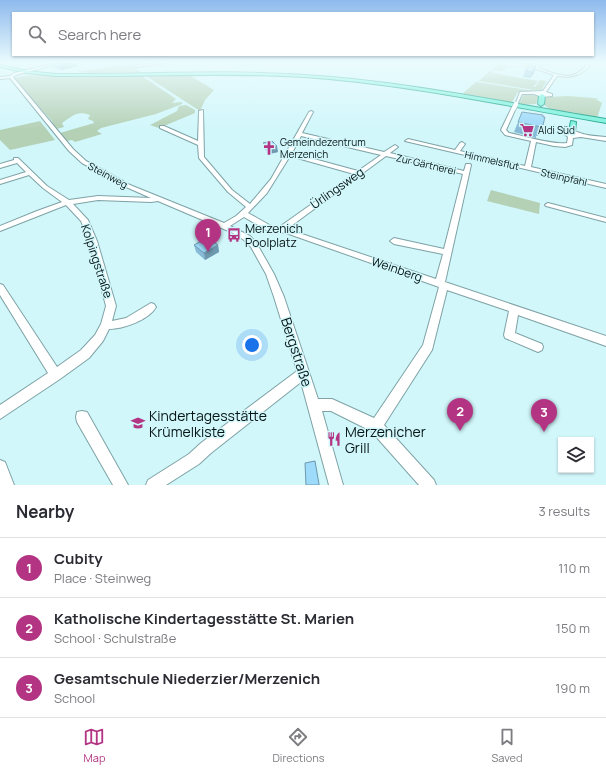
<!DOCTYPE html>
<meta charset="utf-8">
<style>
body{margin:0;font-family:Manrope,sans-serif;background:#f2f2f3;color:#2b2b33}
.controls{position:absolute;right:12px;bottom:12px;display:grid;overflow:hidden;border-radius:0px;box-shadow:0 1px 3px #0004}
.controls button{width:36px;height:36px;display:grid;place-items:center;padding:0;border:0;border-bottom:1px solid #e1e1e2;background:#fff;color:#2b2b33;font:20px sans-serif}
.you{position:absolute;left:252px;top:345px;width:14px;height:14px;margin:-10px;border:3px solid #fff;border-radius:50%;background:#1a73e8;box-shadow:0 0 0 6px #1a73e833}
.badge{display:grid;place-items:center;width:26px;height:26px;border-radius:50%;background:#b23483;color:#fff;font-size:13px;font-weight:700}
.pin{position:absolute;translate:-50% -33px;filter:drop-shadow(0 1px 2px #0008)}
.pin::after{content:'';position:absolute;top:21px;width:14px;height:12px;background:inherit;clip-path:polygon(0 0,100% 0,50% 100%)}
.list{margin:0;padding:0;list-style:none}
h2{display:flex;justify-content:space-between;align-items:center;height:52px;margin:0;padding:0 16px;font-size:17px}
h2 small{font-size:13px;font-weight:400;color:#7c7c81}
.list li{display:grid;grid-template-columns:26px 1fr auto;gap:12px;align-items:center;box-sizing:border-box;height:60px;padding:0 16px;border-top:1px solid #e1e1e2}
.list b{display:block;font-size:15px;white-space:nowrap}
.list p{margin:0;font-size:13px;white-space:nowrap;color:#7c7c81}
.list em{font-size:13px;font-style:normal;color:#7c7c81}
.icon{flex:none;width:22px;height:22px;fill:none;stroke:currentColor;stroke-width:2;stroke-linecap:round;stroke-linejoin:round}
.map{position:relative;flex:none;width:606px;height:485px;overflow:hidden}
.search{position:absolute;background:#fff;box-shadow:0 1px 3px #0004;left:12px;right:12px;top:12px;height:44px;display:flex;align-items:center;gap:10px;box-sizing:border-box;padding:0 14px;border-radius:0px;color:#7c7c81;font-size:15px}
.sheet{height:232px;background:#fff}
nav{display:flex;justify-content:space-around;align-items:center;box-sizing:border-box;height:56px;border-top:1px solid #e1e1e2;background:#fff;font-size:11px;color:#7c7c81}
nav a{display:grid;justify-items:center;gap:2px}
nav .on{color:#b23483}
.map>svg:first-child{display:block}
.green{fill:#b4d0b5}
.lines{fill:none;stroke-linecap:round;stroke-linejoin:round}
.minor-casing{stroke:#7ea2a5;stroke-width:2}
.major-casing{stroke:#159f86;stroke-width:2}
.minor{fill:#fff;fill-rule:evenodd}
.major{fill:#77f2db;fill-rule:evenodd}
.minor-bridge-casing{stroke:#7ea2a5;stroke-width:5.5;stroke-linecap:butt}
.minor-bridge{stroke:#fff;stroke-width:4.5}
.wall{fill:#88bbd7}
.shaded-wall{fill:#6f99af}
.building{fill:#9edafa;stroke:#6f99af}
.labels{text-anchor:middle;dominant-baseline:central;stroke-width:3;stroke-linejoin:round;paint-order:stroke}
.far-poi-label{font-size:10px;fill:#071516;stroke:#d1f7fb;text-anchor:start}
.far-street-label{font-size:10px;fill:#071516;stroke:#d1f7fb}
.street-label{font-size:12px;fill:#071516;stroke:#d1f7fb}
.poi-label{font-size:12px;fill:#071516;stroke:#d1f7fb;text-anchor:start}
.near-street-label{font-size:14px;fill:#071516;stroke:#d1f7fb}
.near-poi-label{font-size:14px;fill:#071516;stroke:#d1f7fb;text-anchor:start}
</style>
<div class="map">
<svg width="606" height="485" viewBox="0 0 606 485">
<rect width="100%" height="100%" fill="#d1f7fb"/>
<path class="green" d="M 501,62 L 534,62 L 534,68 L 540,70 L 524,68 L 526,65 L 505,62 L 502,65 L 523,68 L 507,67 L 502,71 L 492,70 L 497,66 L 500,65 L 498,64 Z
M 129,64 L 144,74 L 87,74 L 90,73 L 77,72 Z
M 490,71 L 493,72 L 485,79 L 493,73 L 538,81 L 533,87 L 535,87 L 540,80 L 547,81 L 541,91 L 479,81 Z
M 30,75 L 89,77 L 142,76 L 176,99 L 172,103 L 182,102 L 182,104 L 156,114 L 101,128 L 97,131 L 102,134 L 75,142 L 72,140 L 67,141 L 60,133 L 94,123 L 93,121 L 88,119 L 90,115 C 77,110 71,117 62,123 L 64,127 L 56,129 L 51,120 L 13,78 Z
M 189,75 L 214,90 L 205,100 L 200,111 L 146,76 Z
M 476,82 L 535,91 L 518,92 L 511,104 L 461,95 Z
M 548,91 L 600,99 L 596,99 L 602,103 L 597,118 C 585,116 549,114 543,103 L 546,97 L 548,97 L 568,96 L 593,98 Z
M 524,94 L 539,96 L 536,104 L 518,105 Z
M 186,105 L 195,110 L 195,113 L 159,128 L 150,125 L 177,111 L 179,106 Z
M 40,121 L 55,140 L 10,150 L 0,140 L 0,130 Z
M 491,190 L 540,203 L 539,214 L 487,201 Z"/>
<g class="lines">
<defs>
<path id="minor" d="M 60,62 L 65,62 L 16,75 L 13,77 L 73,149 L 86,161 L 130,185 L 224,223 L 236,216 L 246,207 L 228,192 L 199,158 L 198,145 L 160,128 L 160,126 L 164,126 L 198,141 L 199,111 L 203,110 L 204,157 L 232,190 L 250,204 L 271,179 L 309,112 L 311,111 L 313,112 L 302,133 L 384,152 L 395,145 L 398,147 L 390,153 L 464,171 L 466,164 L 470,164 L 471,165 L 445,282 L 606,336 L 606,346 L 518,315 L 515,333 L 542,344 L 543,347 L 542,350 L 538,352 L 505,338 L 504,335 L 509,311 L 447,290 L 432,350 L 384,425 L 434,480 L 436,485 L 419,485 L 371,431 L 331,411 L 322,411 L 343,485 L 329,485 L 301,382 L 211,453 L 199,464 L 166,485 L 146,485 L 148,480 L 189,454 L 201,443 L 297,371 L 274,297 L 266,274 L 251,247 L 244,240 L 233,233 L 158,201 L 151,202 L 98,200 L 73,204 L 88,220 L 97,241 L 116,306 L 112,321 L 126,318 L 151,303 L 154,304 L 156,307 C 149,320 123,329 109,329 L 103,341 L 89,358 L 60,379 L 0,419 L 0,405 L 48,373 L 0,295 L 0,284 L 3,285 L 57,367 L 81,350 L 95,335 L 101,324 L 106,306 L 89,241 L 81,221 L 66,205 L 0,231 L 0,226 L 37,211 L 62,202 L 43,188 L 29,175 L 0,184 L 0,180 L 26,172 L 17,163 L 0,168 L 0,164 L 14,160 L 14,158 L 18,158 L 47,186 L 69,200 L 98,196 L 151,198 L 126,187 L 82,163 L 69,151 L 10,78 L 0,79 L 0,77 L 10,76 L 14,73 ZM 301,136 L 381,155 L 358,171 L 292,153 ZM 290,156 L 354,174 L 278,228 L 273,227 L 248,213 L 267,193 ZM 386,156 L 463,174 L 444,249 L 394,238 L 390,241 L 394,244 L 443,254 L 436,279 L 287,229 ZM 244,217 L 268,231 L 286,233 L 439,287 L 423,345 L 374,418 L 332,399 L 318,399 L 284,297 L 274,274 L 257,244 L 250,236 L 230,226 Z
M 126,62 L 130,62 L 137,65 L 171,62 L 137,67 Z
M 536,62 L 540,62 L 539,68 C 549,72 565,79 576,74 C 580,72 583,69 586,66 L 584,62 L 587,62 L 590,66 C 579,76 572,78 557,76 L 546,92 L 552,94 L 552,96 L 542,97 L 534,94 L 522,94 L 517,105 L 515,105 L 520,92 L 543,91 L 554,75 L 536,69 Z
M 512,107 L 516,108 L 506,130 L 509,133 C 525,136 552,145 567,143 L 568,137 L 562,132 C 570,127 575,132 583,134 C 590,136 598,136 606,137 L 606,141 L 581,137 L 573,138 L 572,145 L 565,147 L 554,146 L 536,142 L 531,167 L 606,184 L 606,188 L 405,141 L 408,139 L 455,150 L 460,143 L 462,142 L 465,144 L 460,151 L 525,166 L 531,141 L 505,135 L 501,130 Z
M 548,203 L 606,218 L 606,222 L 546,206 L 545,205 L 546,204 Z
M 82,411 L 87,412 L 128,485 L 113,485 L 77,422 L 76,417 L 77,412 Z
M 0,460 L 5,462 L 14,485 L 0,485 Z"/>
<path id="major" d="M 0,65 L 27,71 L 56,74 C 139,75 221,69 304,75 C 406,81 506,103 606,119 L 606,123 C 506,106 406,84 304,77 C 222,72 139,77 56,76 L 27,73 L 0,67 Z
M 542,94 L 545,96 L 544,104 L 541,106 L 538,104 L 539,96 Z
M 571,121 L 576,122 L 575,131 L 572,133 L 569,131 Z"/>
</defs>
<use href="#minor" class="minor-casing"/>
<use href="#major" class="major-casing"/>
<use href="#minor" class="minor"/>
<use href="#major" class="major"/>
<defs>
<path id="minor-bridge" d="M 514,108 L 516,104"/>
</defs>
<use href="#minor-bridge" class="minor-bridge-casing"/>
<use href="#minor-bridge" class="minor-bridge"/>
</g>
<path class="wall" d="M 50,62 L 77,62 L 78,66 L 62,70 L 52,67 Z
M 536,67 L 534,73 L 530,78 L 523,77 L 525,71 Z
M 522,112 L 543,125 L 538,136 L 536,136 L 536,138 L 514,132 Z
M 263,143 L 278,152 L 269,154 L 264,148 Z
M 194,245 L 218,245 L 219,252 L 205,260 L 196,252 Z
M 315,461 L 319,485 L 306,485 L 305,463 Z"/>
<path class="shaded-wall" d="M 68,62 L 77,62 L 78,66 L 62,70 L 59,64 Z
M 536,67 L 534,73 L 530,78 L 532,72 Z
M 277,146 L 278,152 L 269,154 L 269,148 Z
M 218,245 L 219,252 L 205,260 L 204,253 Z"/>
<path class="building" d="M 53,62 L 68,62 L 59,64 Z
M 530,66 L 536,67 L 532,72 L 525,71 Z
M 522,112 L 543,115 L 543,117 L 545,117 L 543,125 L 541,125 L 541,127 L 518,122 Z
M 272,141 L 277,146 L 269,148 L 263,143 Z
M 208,237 L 218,245 L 204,253 L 194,245 Z
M 315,461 L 319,484 L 319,485 L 306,485 L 305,463 Z"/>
<linearGradient id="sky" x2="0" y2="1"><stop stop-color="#8ebaed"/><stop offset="0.48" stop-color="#eafbfd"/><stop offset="1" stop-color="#eafbfd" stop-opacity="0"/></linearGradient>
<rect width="606" height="130" fill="url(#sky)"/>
<defs>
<symbol id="supermarket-bare" viewBox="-9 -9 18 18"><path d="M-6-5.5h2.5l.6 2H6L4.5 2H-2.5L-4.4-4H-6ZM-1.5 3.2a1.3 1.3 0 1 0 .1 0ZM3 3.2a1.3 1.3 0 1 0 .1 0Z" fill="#b23483" stroke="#d1f7fb" stroke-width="2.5" paint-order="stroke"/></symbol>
<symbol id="church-bare" viewBox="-9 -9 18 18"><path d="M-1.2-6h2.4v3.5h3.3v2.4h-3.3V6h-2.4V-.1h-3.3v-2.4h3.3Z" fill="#b23483" stroke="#d1f7fb" stroke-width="2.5" paint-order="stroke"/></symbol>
<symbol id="bus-bare" viewBox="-9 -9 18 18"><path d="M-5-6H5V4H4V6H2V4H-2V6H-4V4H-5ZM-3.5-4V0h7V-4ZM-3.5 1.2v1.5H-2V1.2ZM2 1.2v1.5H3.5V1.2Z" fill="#b23483" stroke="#d1f7fb" stroke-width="2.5" paint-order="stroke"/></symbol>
<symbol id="school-bare" viewBox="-9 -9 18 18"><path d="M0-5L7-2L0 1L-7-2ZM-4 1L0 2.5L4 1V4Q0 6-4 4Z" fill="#b23483" stroke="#d1f7fb" stroke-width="2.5" paint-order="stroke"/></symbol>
<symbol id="restaurant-bare" viewBox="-9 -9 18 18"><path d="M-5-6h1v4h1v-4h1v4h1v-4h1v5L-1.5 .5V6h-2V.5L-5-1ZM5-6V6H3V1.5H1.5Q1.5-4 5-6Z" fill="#b23483" stroke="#d1f7fb" stroke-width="2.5" paint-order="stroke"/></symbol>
</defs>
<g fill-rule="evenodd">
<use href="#supermarket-bare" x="517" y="120" width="20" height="20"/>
<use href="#church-bare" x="259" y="138" width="20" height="20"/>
<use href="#bus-bare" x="224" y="225" width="20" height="20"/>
<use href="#school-bare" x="128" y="413" width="20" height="20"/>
<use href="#restaurant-bare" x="324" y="429" width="20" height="20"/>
</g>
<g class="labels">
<g class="far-poi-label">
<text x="538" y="130">Aldi Süd</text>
<text x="280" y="142">Gemeindezentrum<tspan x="280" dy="12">Merzenich</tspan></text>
</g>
<g class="far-street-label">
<text transform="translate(492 160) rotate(13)">Himmelsflut</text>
<text transform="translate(426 164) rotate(13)">Zur Gärtnerei</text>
<text transform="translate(108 175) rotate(28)">Steinweg</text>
<text transform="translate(564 177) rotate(13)">Steinpfahl</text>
</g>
<g class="street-label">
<text transform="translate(337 188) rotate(-35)">Ürlingsweg</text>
<text transform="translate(97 261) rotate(72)">Kolpingstraße</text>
<text transform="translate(397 269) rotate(19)">Weinberg</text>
</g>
<g class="poi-label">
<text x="245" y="228">Merzenich<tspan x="245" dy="14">Poolplatz</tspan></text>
</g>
<g class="near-street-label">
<text transform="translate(297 352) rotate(72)">Bergstraße</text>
</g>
<g class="near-poi-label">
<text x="149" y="415">Kindertagesstätte<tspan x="149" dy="16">Krümelkiste</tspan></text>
<text x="345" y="431">Merzenicher<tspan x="345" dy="16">Grill</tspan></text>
</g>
</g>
</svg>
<div class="controls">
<button><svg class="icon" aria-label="layers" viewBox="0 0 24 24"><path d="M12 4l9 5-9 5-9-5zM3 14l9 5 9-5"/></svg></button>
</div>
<div class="you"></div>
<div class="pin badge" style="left:208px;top:252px">1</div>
<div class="pin badge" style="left:460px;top:431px">2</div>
<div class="pin badge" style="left:544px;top:432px">3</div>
<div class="search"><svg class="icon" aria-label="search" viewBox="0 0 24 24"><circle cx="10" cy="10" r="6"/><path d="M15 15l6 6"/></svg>Search here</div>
</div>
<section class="sheet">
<h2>Nearby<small>3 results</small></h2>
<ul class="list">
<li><span class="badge">1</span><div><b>Cubity</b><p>Place · Steinweg</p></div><em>110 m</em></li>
<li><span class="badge">2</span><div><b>Katholische Kindertagesstätte St. Marien</b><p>School · Schulstraße</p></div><em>150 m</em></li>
<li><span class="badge">3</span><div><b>Gesamtschule Niederzier/Merzenich</b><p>School</p></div><em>190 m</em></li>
</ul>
</section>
<nav>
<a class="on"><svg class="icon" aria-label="map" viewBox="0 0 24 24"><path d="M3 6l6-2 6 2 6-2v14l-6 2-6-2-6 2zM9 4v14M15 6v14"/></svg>Map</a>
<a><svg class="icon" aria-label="directions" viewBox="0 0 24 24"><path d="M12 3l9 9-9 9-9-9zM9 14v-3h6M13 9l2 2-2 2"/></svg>Directions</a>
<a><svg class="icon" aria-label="saved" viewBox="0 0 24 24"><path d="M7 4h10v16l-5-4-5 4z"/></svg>Saved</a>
</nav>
